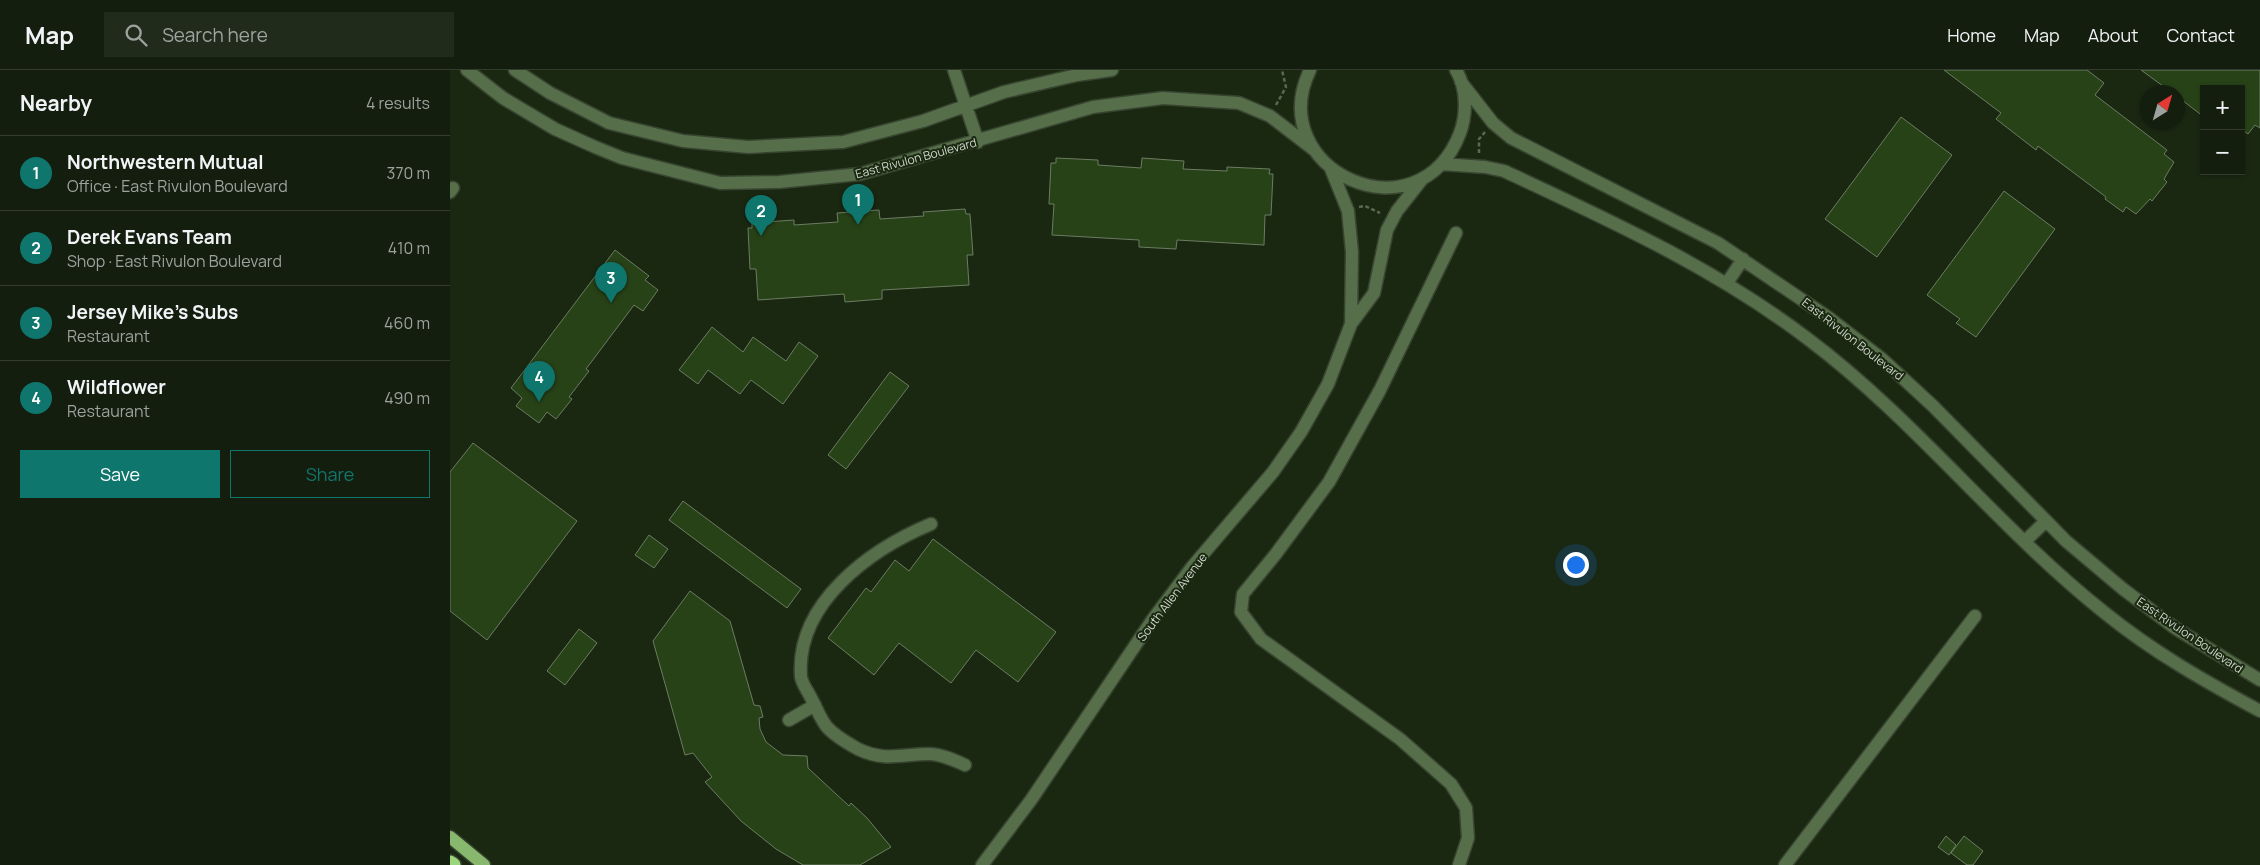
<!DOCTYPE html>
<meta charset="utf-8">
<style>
body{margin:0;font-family:Manrope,sans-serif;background:#212b1c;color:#f1f3f6}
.controls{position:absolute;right:15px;top:15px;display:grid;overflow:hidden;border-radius:0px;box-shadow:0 1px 4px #0004}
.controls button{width:45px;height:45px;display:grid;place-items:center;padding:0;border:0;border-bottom:1px solid #333c2e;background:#141e0e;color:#f1f3f6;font:25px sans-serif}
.compass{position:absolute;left:1690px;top:15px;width:45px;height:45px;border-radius:50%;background:#141e0e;box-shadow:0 1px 4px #0004;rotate:37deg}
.you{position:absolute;left:1125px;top:494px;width:18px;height:18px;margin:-12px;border:4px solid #fff;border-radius:50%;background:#1a73e8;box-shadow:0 0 0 8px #1a73e833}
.badge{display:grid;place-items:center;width:32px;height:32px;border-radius:50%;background:#0f766e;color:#fff;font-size:16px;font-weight:700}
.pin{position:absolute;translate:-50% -41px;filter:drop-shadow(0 1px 2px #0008)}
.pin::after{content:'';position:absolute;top:26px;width:18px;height:15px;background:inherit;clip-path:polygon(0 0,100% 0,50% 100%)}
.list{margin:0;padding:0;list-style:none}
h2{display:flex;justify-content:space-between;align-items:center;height:65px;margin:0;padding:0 20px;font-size:21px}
h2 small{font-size:16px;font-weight:400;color:#9da29e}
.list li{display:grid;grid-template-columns:32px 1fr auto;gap:15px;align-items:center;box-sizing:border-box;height:75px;padding:0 20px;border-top:1px solid #333c2e}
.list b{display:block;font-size:19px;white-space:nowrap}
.list p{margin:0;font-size:16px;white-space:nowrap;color:#9da29e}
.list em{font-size:16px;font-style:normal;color:#9da29e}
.actions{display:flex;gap:10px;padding:15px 20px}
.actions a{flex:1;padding:11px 0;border:1px solid #0f766e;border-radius:0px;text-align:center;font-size:18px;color:#0f766e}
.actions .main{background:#0f766e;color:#fff}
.icon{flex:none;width:28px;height:28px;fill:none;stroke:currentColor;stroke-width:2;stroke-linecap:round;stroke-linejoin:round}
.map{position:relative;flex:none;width:1810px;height:795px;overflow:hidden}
header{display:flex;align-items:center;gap:30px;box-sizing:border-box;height:70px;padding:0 25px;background:#141e0e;border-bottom:1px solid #333c2e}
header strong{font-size:24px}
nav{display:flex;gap:28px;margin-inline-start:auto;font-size:18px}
.search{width:350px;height:45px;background:#212b1c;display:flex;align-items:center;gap:12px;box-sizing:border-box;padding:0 18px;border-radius:0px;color:#9da29e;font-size:19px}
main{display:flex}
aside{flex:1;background:#141e0e}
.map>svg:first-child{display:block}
.building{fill:#284218;stroke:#6c7c63}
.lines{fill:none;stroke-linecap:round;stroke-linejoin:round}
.minor-casing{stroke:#37442f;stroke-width:15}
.major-casing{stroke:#37442f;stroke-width:15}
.highway-casing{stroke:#37442f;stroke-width:18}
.path{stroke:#5b6754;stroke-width:2.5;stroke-dasharray:4 2.5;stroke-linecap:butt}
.minor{stroke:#566e4a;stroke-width:12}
.major{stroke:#88b86e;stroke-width:12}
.highway{stroke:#9cd67c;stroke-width:15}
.labels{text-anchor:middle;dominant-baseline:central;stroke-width:4;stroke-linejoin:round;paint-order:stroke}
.street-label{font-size:12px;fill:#cdd6c8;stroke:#1a2812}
</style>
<header>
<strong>Map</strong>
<div class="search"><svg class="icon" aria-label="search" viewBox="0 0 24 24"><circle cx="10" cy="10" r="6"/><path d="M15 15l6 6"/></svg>Search here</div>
<nav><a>Home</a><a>Map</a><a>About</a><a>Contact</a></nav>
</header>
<main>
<aside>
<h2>Nearby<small>4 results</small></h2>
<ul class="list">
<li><span class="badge">1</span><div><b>Northwestern Mutual</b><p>Office · East Rivulon Boulevard</p></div><em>370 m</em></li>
<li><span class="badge">2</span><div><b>Derek Evans Team</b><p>Shop · East Rivulon Boulevard</p></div><em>410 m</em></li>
<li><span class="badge">3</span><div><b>Jersey Mike's Subs</b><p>Restaurant</p></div><em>460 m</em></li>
<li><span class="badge">4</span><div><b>Wildflower</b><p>Restaurant</p></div><em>490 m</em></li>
</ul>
<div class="actions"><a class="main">Save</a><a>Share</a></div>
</aside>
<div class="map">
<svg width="1810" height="795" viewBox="0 0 1810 795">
<rect width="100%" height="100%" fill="#1a2812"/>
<path class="building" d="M 1494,0 L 1637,0 L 1654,13 L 1645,25 L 1717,80 L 1714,84 L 1724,92 L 1714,109 L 1717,112 L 1702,131 L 1700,129 L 1686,144 L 1676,137 L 1673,142 L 1655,129 L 1656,127 L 1588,76 L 1586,80 L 1546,49 L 1551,43 Z
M 1691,0 L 1810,0 L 1810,58 L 1805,55 L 1798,64 L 1791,59 L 1791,19 L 1754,19 L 1754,47 L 1728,27 L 1728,22 L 1721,22 Z
M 1451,47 L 1502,85 L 1427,187 L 1375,149 Z
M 606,88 L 648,90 L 648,95 L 691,98 L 692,88 L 734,91 L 733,99 L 777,101 L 777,97 L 820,99 L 819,104 L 823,104 L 821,145 L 815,145 L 814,175 L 727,170 L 726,179 L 689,177 L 689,170 L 602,165 L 604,134 L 599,134 L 601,93 L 606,93 Z
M 1554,121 L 1605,159 L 1526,267 L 1506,253 L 1510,249 L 1477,225 Z
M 515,139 L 516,144 L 520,144 L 523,185 L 517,185 L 519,215 L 432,220 L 432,229 L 395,232 L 394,224 L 308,230 L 306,199 L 300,199 L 298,158 L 302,158 L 302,153 L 344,150 L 344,155 L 388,152 L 387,143 L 429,140 L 430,149 L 474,146 L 473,142 Z
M 165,180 L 199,206 L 195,210 L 208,220 L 193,241 L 184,235 L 136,299 L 139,301 L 119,327 L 122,329 L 106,349 L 97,342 L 89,353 L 66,336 L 72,328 L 61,318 Z
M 262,257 L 293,282 L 303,267 L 336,291 L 349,272 L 368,286 L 333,334 L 301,310 L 290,324 L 258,300 L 248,314 L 229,300 Z
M 440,302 L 459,316 L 396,399 L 378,385 Z
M 23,373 L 127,451 L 37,570 L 0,541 L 0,402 Z
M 233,431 L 351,519 L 337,538 L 219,450 Z
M 199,465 L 218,479 L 204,498 L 185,485 Z
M 483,469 L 606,562 L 568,612 L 526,580 L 501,613 L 449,573 L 424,605 L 378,568 L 416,518 L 421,522 L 445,490 L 459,501 Z
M 240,521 L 280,551 L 304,635 L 310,636 L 313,647 L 309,648 L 310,659 L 316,672 L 333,685 L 357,686 L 358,698 L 399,736 L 401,733 L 417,748 L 441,777 L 410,795 L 353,795 L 326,779 L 291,751 L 255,712 L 262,707 L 243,683 L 235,685 L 203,571 Z
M 129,559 L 147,573 L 115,615 L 97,601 Z
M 1496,766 L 1506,775 L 1499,785 L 1488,777 Z
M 1514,766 L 1533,781 L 1523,795 L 1517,795 L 1501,783 Z"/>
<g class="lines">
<defs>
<path id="minor" d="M 17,0 L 53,28 L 105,59 L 145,77 L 172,88 L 270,113 L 329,112 L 410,104 L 643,37 L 713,28 L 789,33 L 820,46 L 863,79
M 65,0 L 100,23 L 159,53 L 233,71 L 298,77 L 393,72 L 473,51 L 554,22 L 627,5 L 662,0
M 504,0 L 528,72
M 860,0 C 812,100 968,172 1010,63 C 1017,44 1017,18 1006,0
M 1011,12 L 1043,53 L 1061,68 L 1268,173 L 1379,248 L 1432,289 L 1483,336 L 1616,471 L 1673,519 L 1725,558 L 1810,610
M 991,94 L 1035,97 L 1054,101 C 1159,150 1265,198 1358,269 C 1466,350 1549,459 1655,543 C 1703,582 1756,612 1810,641
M 881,99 L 898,141 L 902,182 L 901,254
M 0,122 L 3,118
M 1006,163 L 930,320 L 879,412 L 825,485 L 793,524 L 791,542 L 811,569 L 950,669 L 1001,714 L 1016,738 L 1018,768 L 1009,795
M 1277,213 L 1293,189
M 481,454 C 421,479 345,533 351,607 C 352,614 359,623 362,630 C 367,639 371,650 377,657 C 384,665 399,674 408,679 C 435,692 452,684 479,684 C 491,684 504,690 515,695
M 1575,471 L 1595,452
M 339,650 L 365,635
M 532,795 L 581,730 L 703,549 L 742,497 L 823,402 L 851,362 L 878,314 L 901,254 L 924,223 L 937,160 L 947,141 L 973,108
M 1335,795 L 1525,546"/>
<path id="major" d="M 0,767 L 34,795"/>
<path id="highway" d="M 0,793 L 3,795"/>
</defs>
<use href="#minor" class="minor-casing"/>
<use href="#major" class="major-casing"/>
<use href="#highway" class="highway-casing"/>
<path class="path" d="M 826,35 L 836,17 L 832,0
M 1029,83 L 1029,69 L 1035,62
M 909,137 L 915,136 L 930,143"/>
<use href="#minor" class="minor"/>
<use href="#major" class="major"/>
<use href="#highway" class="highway"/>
</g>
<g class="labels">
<g class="street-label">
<text transform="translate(466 88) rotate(-15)">East Rivulon Boulevard</text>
<text transform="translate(1403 269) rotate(38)">East Rivulon Boulevard</text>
<text transform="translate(722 527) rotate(-53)">South Allen Avenue</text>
<text transform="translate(1740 565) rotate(34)">East Rivulon Boulevard</text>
</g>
</g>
</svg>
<div class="controls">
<button>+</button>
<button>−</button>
</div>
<svg class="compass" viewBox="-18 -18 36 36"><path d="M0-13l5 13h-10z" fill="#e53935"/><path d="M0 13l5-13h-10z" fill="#9da29e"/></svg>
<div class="you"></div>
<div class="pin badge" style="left:408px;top:155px">1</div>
<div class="pin badge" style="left:311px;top:166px">2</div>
<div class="pin badge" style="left:161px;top:233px">3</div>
<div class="pin badge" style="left:89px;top:332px">4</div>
</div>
</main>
